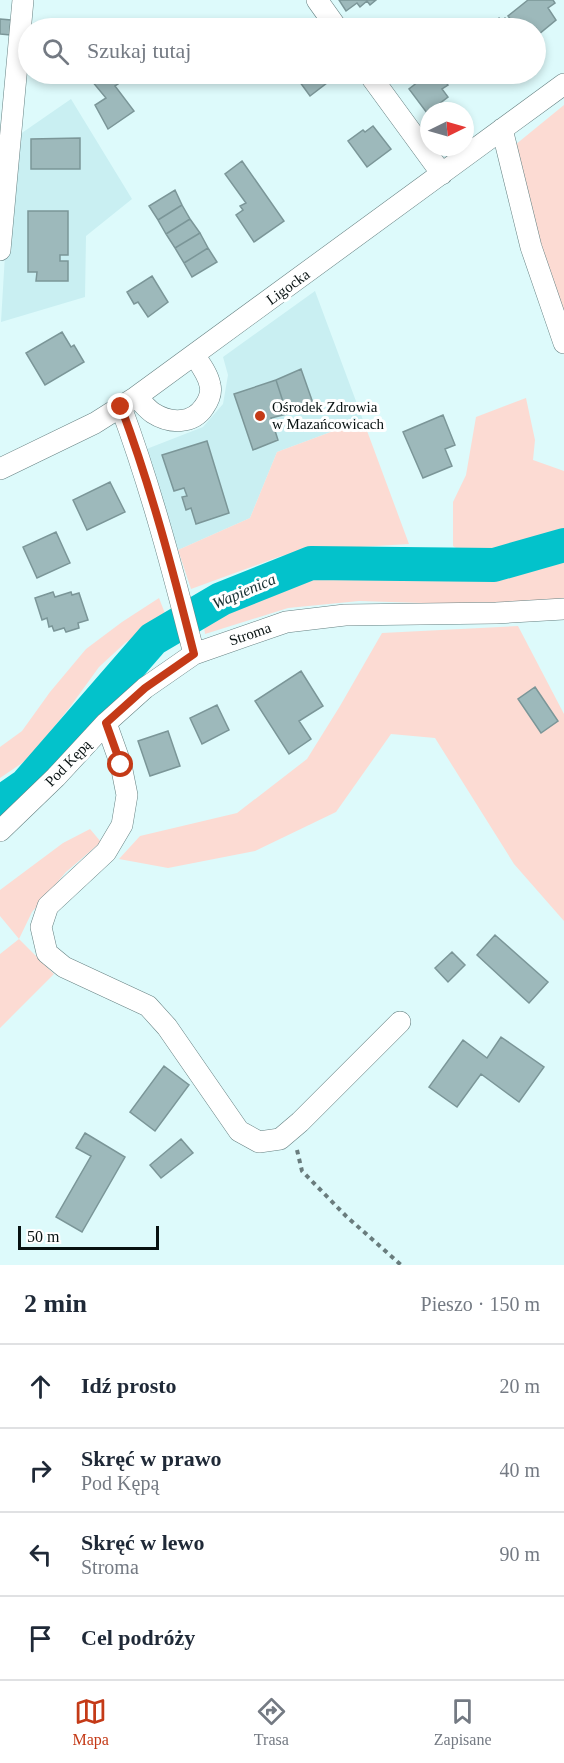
<!DOCTYPE html>
<html lang="pl">
<meta charset="utf-8">
<style>
body{margin:0;font-family:"Times New Roman",serif;background:#f2f2f3;color:#1f2937}
.compass{position:absolute;left:420px;top:102px;width:54px;height:54px;border-radius:50%;background:#fff;box-shadow:0 3px 9px #0003;rotate:85deg}
.scale{position:absolute;left:18px;bottom:15px;width:141px;box-sizing:border-box;padding-left:6px;border:3px solid #071111;border-top:0;font-size:16px;line-height:21px;white-space:nowrap;color:#071111;-webkit-text-stroke:4px #fff;paint-order:stroke}
.stop{position:absolute;width:18px;height:18px;margin:-14px;border:4px solid #c43a17;border-radius:50%;background:#fff}
.stop.end{background:#c43a17;border-color:#fff;box-shadow:0 2px 6px #0008}
.list{margin:0;padding:0;list-style:none}
h2{display:flex;justify-content:space-between;align-items:center;height:78px;margin:0;padding:0 24px;font-size:26px}
h2 small{font-size:20px;font-weight:400;color:#747a83}
.list li{display:grid;grid-template-columns:39px 1fr auto;gap:18px;align-items:center;box-sizing:border-box;height:84px;padding:0 24px;border-top:2px solid #e0e1e3}
.list b{display:block;font-size:22px;white-space:nowrap}
.list p{margin:0;font-size:20px;white-space:nowrap;color:#747a83}
.list em{font-size:20px;font-style:normal;color:#747a83}
.icon{flex:none;width:33px;height:33px;fill:none;stroke:currentColor;stroke-width:2;stroke-linecap:round;stroke-linejoin:round}
.map{position:relative;flex:none;width:564px;height:1265px;overflow:hidden}
.search{position:absolute;background:#fff;box-shadow:0 3px 9px #0003;left:18px;right:18px;top:18px;height:66px;display:flex;align-items:center;gap:15px;box-sizing:border-box;padding:0 21px;border-radius:33px;color:#747a83;font-size:22px}
.sheet{height:414px;background:#fff}
nav{display:flex;justify-content:space-around;align-items:center;box-sizing:border-box;height:84px;border-top:2px solid #e0e1e3;background:#fff;font-size:16px;color:#747a83}
nav a{display:grid;justify-items:center;gap:3px}
nav .on{color:#c43a17}
.map>svg:first-child{display:block}
.built{fill:#c9eff2}
.green{fill:#fcdbd3}
.lines{fill:none;stroke-linecap:round;stroke-linejoin:round}
.river{stroke:#03c2cb;stroke-width:34}
.building{fill:#9db9bb;stroke:#7b9698;stroke-width:1.5}
.minor-casing{stroke:#668182;stroke-width:22}
.path{stroke:#697c7d;stroke-width:4;stroke-dasharray:4.5 4.5;stroke-linecap:butt}
.minor{stroke:#fff;stroke-width:21}
.route{stroke:#c43a17;stroke-width:8}
.poi-dot{fill:#c43a17;stroke:#fff;stroke-width:2}
.labels{text-anchor:middle;dominant-baseline:central;stroke-width:6;stroke-linejoin:round;paint-order:stroke}
.street-label{font-size:15px;fill:#071111;stroke:#fff}
.poi-label{font-size:15px;fill:#071111;stroke:#fff;text-anchor:start}
.water-label{font-size:16px;font-style:italic;fill:#173032;stroke:#fff}
</style>
<div class="map">
<svg width="564" height="1265" viewBox="0 0 564 1265">
<rect width="100%" height="100%" fill="#ddfafb"/>
<path class="built" d="M 71,99 L 132,199 L 86,236 L 85,297 L 1,322 L 8,204 L 16,137 Z
M 315,291 L 363,420 L 277,452 L 250,518 L 178,550 L 144,450 L 203,427 L 223,404 L 228,375 L 223,357 Z"/>
<path class="green" d="M 564,105 L 564,319 L 539,245 L 515,145 Z
M 526,398 L 535,440 L 533,460 L 564,471 L 564,529 L 509,550 L 467,555 L 453,546 L 453,502 L 466,475 L 476,417 Z
M 363,420 L 409,544 L 327,549 L 281,556 L 191,589 L 178,550 L 250,518 L 277,452 Z
M 564,553 L 564,601 L 484,605 L 359,601 L 288,608 L 205,634 L 203,619 L 316,569 L 500,572 Z
M 159,598 L 166,616 L 125,643 L 99,667 L 70,707 L 28,759 L 0,778 L 0,747 L 22,731 L 50,692 L 86,649 L 122,622 Z
M 518,626 L 564,714 L 564,921 L 514,864 L 435,738 L 391,734 L 336,812 L 255,851 L 168,868 L 119,859 L 140,836 L 237,813 L 307,759 L 340,706 L 382,633 Z
M 90,829 L 101,842 L 66,872 L 32,912 L 19,939 L 54,974 L 0,1028 L 0,954 L 19,939 L 0,916 L 0,890 L 63,843 Z"/>
<g class="lines">
<path class="river" d="M 0,803 L 26,785 L 153,639 L 221,599 L 311,563 L 494,565 L 564,545"/>
</g>
<path class="building" d="M 339,0 L 376,0 L 370,5 L 367,1 L 360,7 L 357,3 L 346,11 Z
M 528,0 L 553,0 L 555,3 L 548,8 L 556,20 L 539,34 L 536,28 L 517,28 L 508,16 Z
M 499,18 L 501,21 L 505,18 L 513,28 L 486,28 Z
M 0,19 L 11,20 L 10,35 L 0,34 Z
M 100,74 L 111,74 L 118,84 L 115,86 L 134,111 L 108,129 L 95,105 L 106,98 L 91,80 Z
M 294,74 L 328,74 L 332,79 L 310,96 Z
M 428,74 L 452,74 L 444,80 L 448,85 L 442,89 L 448,97 L 427,113 L 409,89 Z
M 373,126 L 391,149 L 367,167 L 348,141 L 363,130 L 365,132 Z
M 80,138 L 80,169 L 31,169 L 31,139 Z
M 242,161 L 284,221 L 254,242 L 236,215 L 243,210 L 240,206 L 246,203 L 225,174 Z
M 175,190 L 182,205 L 158,220 L 149,206 Z
M 182,205 L 190,219 L 166,234 L 158,220 Z
M 28,211 L 68,211 L 68,255 L 60,255 L 60,261 L 68,261 L 68,281 L 36,281 L 37,272 L 28,272 Z
M 190,219 L 200,233 L 175,248 L 166,234 Z
M 200,233 L 208,248 L 184,263 L 175,248 Z
M 208,248 L 217,262 L 192,277 L 184,263 Z
M 152,276 L 168,302 L 148,317 L 138,302 L 134,304 L 127,292 Z
M 62,332 L 71,347 L 74,345 L 84,362 L 45,385 L 26,353 Z
M 301,369 L 314,406 L 287,414 L 276,380 Z
M 276,380 L 287,414 L 271,418 L 278,440 L 253,450 L 234,394 Z
M 443,415 L 455,445 L 445,449 L 452,466 L 423,478 L 403,432 Z
M 207,441 L 229,513 L 196,524 L 191,508 L 186,510 L 182,497 L 187,496 L 184,488 L 174,491 L 162,455 Z
M 110,482 L 125,512 L 87,530 L 73,500 Z
M 56,532 L 70,563 L 37,578 L 23,547 Z
M 53,592 L 55,597 L 71,592 L 72,595 L 79,593 L 88,620 L 78,623 L 79,628 L 66,632 L 64,628 L 54,631 L 52,626 L 49,627 L 47,618 L 42,620 L 35,598 Z
M 301,671 L 323,706 L 299,721 L 311,739 L 289,754 L 255,701 Z
M 535,687 L 558,721 L 541,733 L 518,699 Z
M 217,705 L 229,730 L 202,744 L 190,718 Z
M 168,731 L 180,766 L 150,776 L 138,741 Z
M 495,935 L 548,982 L 529,1003 L 477,955 Z
M 452,952 L 465,965 L 448,982 L 435,968 Z
M 501,1037 L 544,1067 L 519,1102 L 481,1074 L 457,1107 L 429,1087 L 463,1040 L 487,1058 Z
M 164,1066 L 189,1085 L 155,1131 L 130,1112 Z
M 85,1133 L 125,1157 L 82,1232 L 56,1217 L 91,1156 L 76,1148 Z
M 181,1139 L 193,1153 L 161,1178 L 150,1165 Z"/>
<g class="lines">
<defs>
<path id="minor" d="M 317,0 L 337,28
M 369,74 L 442,174
M 502,129 L 531,247 L 564,343
M 0,250 L 23,0
M 136,397 C 142,402 147,409 153,413 C 170,424 193,424 204,407 C 209,400 212,393 210,385 C 208,374 200,364 194,355
M 121,407 C 151,488 173,571 194,654
M 0,469 L 95,423 L 136,397 L 564,84
M 106,723 L 121,765 L 127,795 L 122,825 L 106,852 L 48,906 L 41,927 L 47,953 L 64,967 L 148,1006 L 167,1027 L 239,1131 L 259,1142 L 280,1139 L 300,1122 L 400,1022
M 0,831 L 56,777 L 106,723 L 145,688 L 194,654 L 286,622 L 345,615 L 496,613 L 564,609"/>
</defs>
<use href="#minor" class="minor-casing"/>
<path class="path" d="M 297,1150 L 302,1171 L 346,1216 L 401,1265"/>
<use href="#minor" class="minor"/>
</g>
<g class="lines">
<path class="route" d="M 121,407 C 151,487 173,571 194,654 L 145,688 L 106,723 L 121,765"/>
</g>
<circle class="poi-dot" cx="260" cy="416" r="6"/>
<g class="labels">
<g class="street-label">
<text transform="translate(288 287) rotate(-36)">Ligocka</text>
<text transform="translate(250 634) rotate(-19)">Stroma</text>
<text transform="translate(68 763) rotate(-46)">Pod Kępą</text>
</g>
<g class="poi-label">
<text x="272" y="407">Ośrodek Zdrowia<tspan x="272" dy="17">w Mazańcowicach</tspan></text>
</g>
<g class="water-label">
<text transform="translate(244 591) rotate(-23)">Wapienica</text>
</g>
</g>
</svg>
<svg class="compass" viewBox="-18 -18 36 36"><path d="M0-13l5 13h-10z" fill="#e53935"/><path d="M0 13l5-13h-10z" fill="#747a83"/></svg>
<div class="scale">50 m</div>
<div class="stop" style="left:121px;top:765px"></div>
<div class="stop end" style="left:121px;top:407px"></div>
<div class="search"><svg class="icon" aria-label="search" viewBox="0 0 24 24"><circle cx="10" cy="10" r="6"/><path d="M15 15l6 6"/></svg>Szukaj tutaj</div>
</div>
<section class="sheet">
<h2>2 min<small>Pieszo · 150 m</small></h2>
<ul class="list">
<li><svg class="icon" aria-label="ahead" viewBox="0 0 24 24"><path d="M12 20V5M6 11l6-6 6 6"/></svg><div><b>Idź prosto</b></div><em>20 m</em></li>
<li><svg class="icon" aria-label="right" viewBox="0 0 24 24"><path d="M7 20v-9h11M14 6l5 5-5 5"/></svg><div><b>Skręć w prawo</b><p>Pod Kępą</p></div><em>40 m</em></li>
<li><svg class="icon" aria-label="left" viewBox="0 0 24 24"><path d="M17 20v-9H6M10 6l-5 5 5 5"/></svg><div><b>Skręć w lewo</b><p>Stroma</p></div><em>90 m</em></li>
<li><svg class="icon" aria-label="arrive" viewBox="0 0 24 24"><path d="M6 21V4h12l-3 4 3 4H6"/></svg><div><b>Cel podróży</b></div></li>
</ul>
</section>
<nav>
<a class="on"><svg class="icon" aria-label="map" viewBox="0 0 24 24"><path d="M3 6l6-2 6 2 6-2v14l-6 2-6-2-6 2zM9 4v14M15 6v14"/></svg>Mapa</a>
<a><svg class="icon" aria-label="directions" viewBox="0 0 24 24"><path d="M12 3l9 9-9 9-9-9zM9 14v-3h6M13 9l2 2-2 2"/></svg>Trasa</a>
<a><svg class="icon" aria-label="saved" viewBox="0 0 24 24"><path d="M7 4h10v16l-5-4-5 4z"/></svg>Zapisane</a>
</nav>
